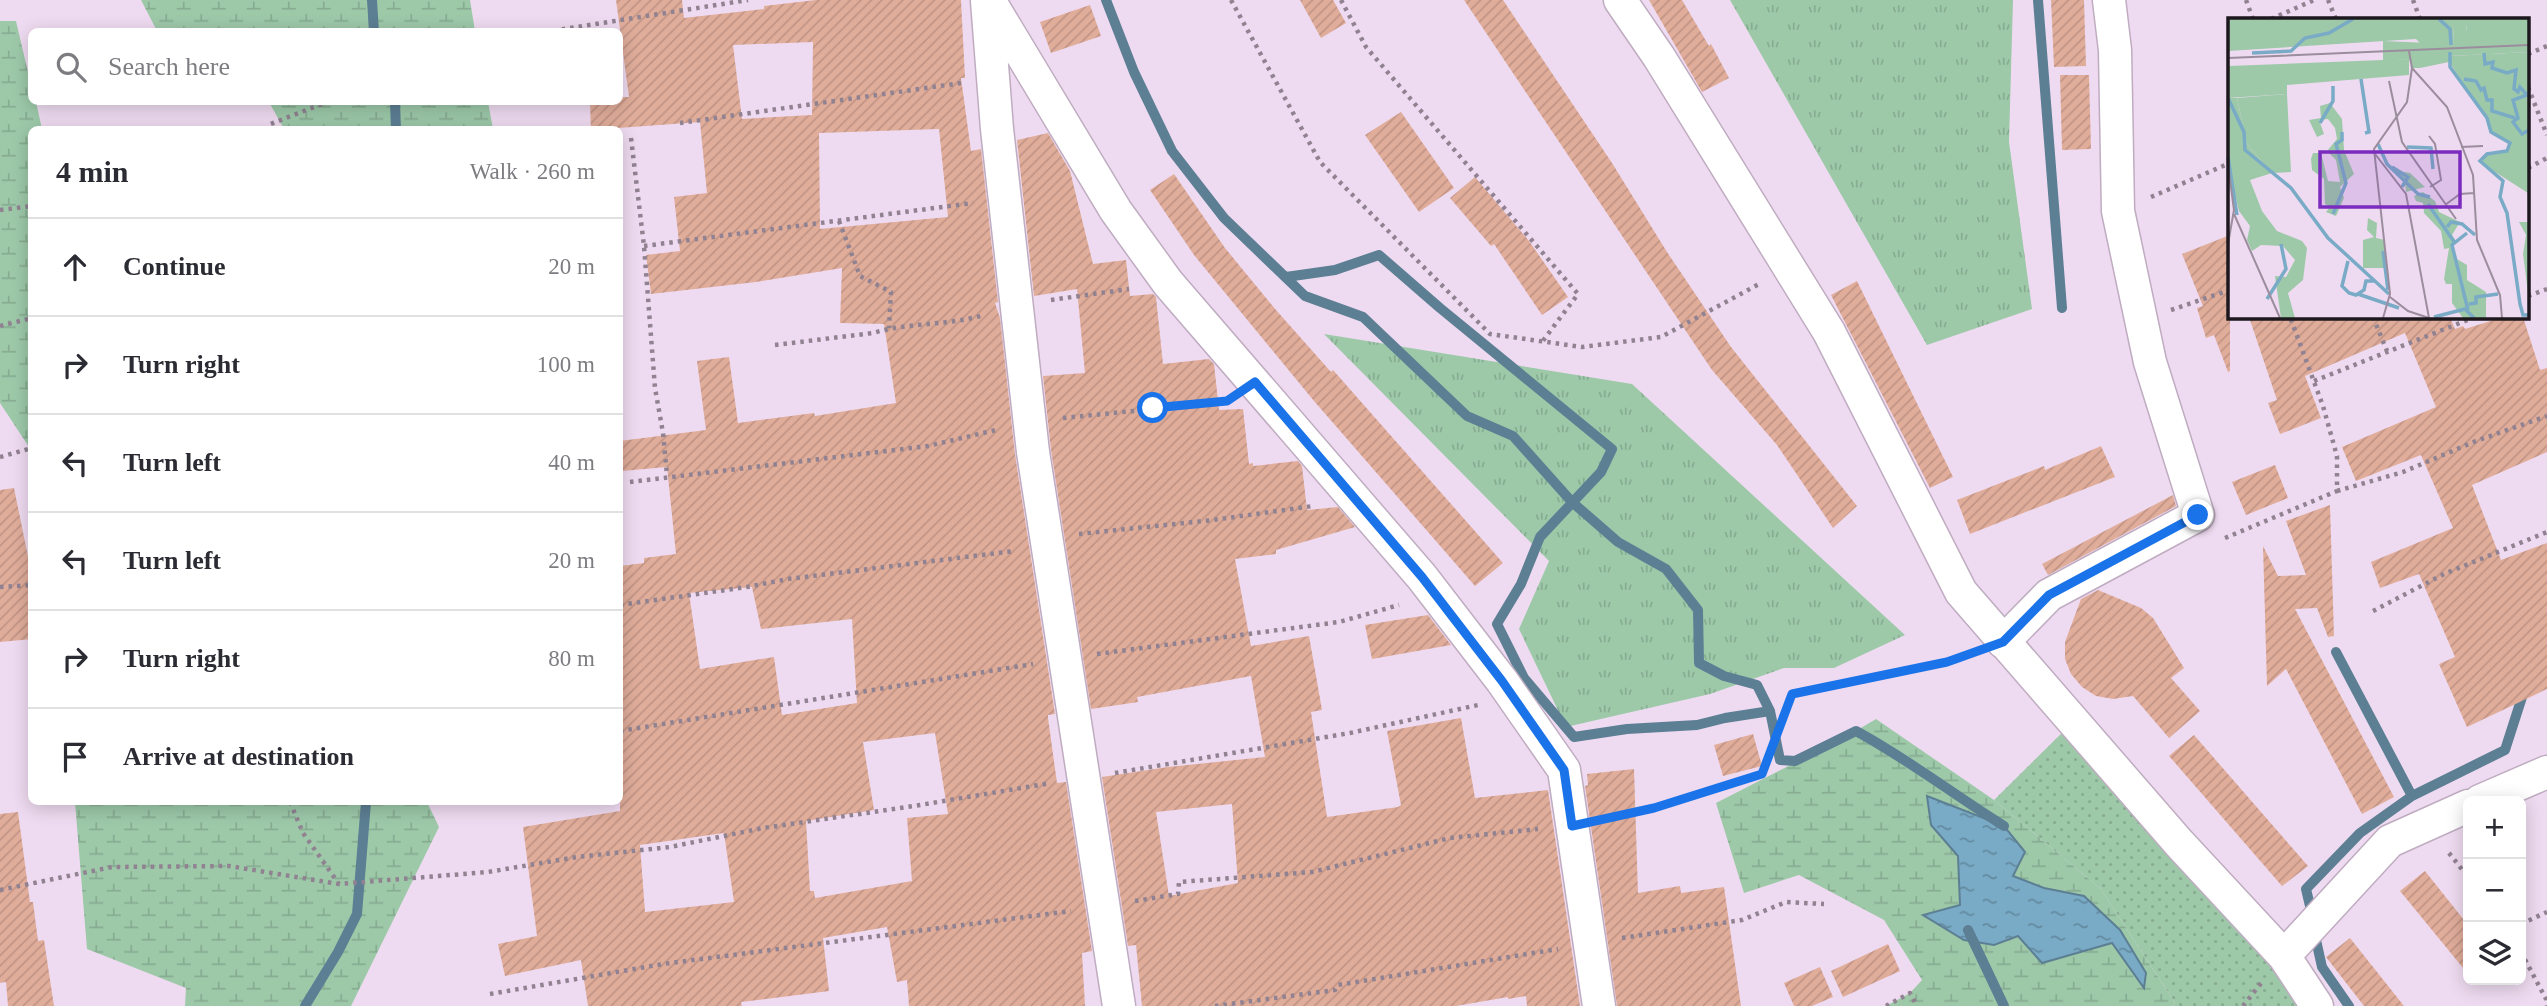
<!DOCTYPE html>
<meta charset="utf-8">
<style>
body{margin:0;font-family:"Times New Roman",serif;background:#f2f2f3;color:#2b2b33}
.controls{position:absolute;right:21px;bottom:21px;display:grid;overflow:hidden;border-radius:10px;box-shadow:0 4px 18px #0003}
.controls button{width:63px;height:63px;display:grid;place-items:center;padding:0;border:0;border-bottom:2px solid #e1e1e2;background:#fff;color:#2b2b33;font:35px sans-serif}
.stop{position:absolute;width:21px;height:21px;margin:-16px;border:5px solid #1a73e8;border-radius:50%;background:#fff}
.stop.end{background:#1a73e8;border-color:#fff;box-shadow:0 2px 7px #0008}
.list{margin:0;padding:0;list-style:none}
h2{display:flex;justify-content:space-between;align-items:center;height:91px;margin:0;padding:0 28px;font-size:30px}
h2 small{font-size:23px;font-weight:400;color:#7c7c81}
.list li{display:grid;grid-template-columns:46px 1fr auto;gap:21px;align-items:center;box-sizing:border-box;height:98px;padding:0 28px;border-top:2px solid #e1e1e2}
.list b{display:block;font-size:26px;white-space:nowrap}
.list em{font-size:23px;font-style:normal;color:#7c7c81}
.icon{flex:none;width:38px;height:38px;fill:none;stroke:currentColor;stroke-width:2;stroke-linecap:round;stroke-linejoin:round}
.map{position:relative;flex:none;width:2547px;height:1006px;overflow:hidden}
.search{position:absolute;background:#fff;box-shadow:0 4px 18px #0003;left:28px;top:28px;width:595px;height:77px;display:flex;align-items:center;gap:18px;box-sizing:border-box;padding:0 24px;border-radius:10px;color:#7c7c81;font-size:26px}
.panel{position:absolute;background:#fff;box-shadow:0 4px 18px #0003;left:28px;top:126px;width:595px;height:679px;border-radius:10px}
.map>svg:first-child{display:block}
.grass{fill:url(#grass-dots)}
.wetland{fill:url(#wetland-marsh)}
.park{fill:url(#park-tufts)}
.water{fill:url(#water-ripples);stroke:#5d7f94;stroke-width:2}
.lines{fill:none;stroke-linecap:round;stroke-linejoin:round}
.stream{stroke:#5d7f94;stroke-width:10}
.building{fill:url(#building-hatch);fill-rule:evenodd}
.street-casing{stroke:#bfacc1;stroke-width:35}
.path{stroke:#908291;stroke-width:4.5;stroke-dasharray:3.5 5;stroke-linecap:butt}
.street{stroke:#fff;stroke-width:32}
.route{stroke:#1a73e8;stroke-width:9}
.inset-river{fill:none;stroke:#79abc6;stroke-width:3.5}
.inset-road{fill:none;stroke:#9b8d9d;stroke-width:2}
.view{fill:#7b2cbf;fill-opacity:0.15;stroke:#7b2cbf;stroke-width:3.5}
.inset-edge{fill:none;stroke:#1d171e;stroke-width:3.5}
</style>
<div class="map">
<svg width="2547" height="1006" viewBox="0 0 2547 1006">
<defs>
<pattern id="grass-dots" width="8" height="8" patternUnits="userSpaceOnUse" patternTransform="scale(1.75)"><rect width="8" height="8" fill="#9dc9a9"/><path d="M2 2h.1M6 6h.1" fill="none" stroke="#87ac91" stroke-width="1.8" stroke-linecap="round"/></pattern>
<pattern id="wetland-marsh" width="20" height="14" patternUnits="userSpaceOnUse" patternTransform="scale(1.75)"><rect width="20" height="14" fill="#9dc9a9"/><path d="M1 5h8M5 5V1M11 12h8M15 12V8" fill="none" stroke="#87ac91"/></pattern>
<pattern id="park-tufts" width="24" height="20" patternUnits="userSpaceOnUse" patternTransform="scale(1.75)"><rect width="24" height="20" fill="#9dc9a9"/><path d="M3 7l-1-3M5 7V3M7 7l1-3M15 17l-1-3M17 17v-4M19 17l1-3" fill="none" stroke="#87ac91"/></pattern>
<pattern id="water-ripples" width="26" height="14" patternUnits="userSpaceOnUse" patternTransform="scale(1.75)"><rect width="26" height="14" fill="#79abc6"/><path d="M2 4q2-2 4 0t4 0M15 11q2-2 4 0t4 0" fill="none" stroke="#638aa0"/></pattern>
<pattern id="building-hatch" width="6" height="6" patternUnits="userSpaceOnUse" patternTransform="scale(1.75)"><rect width="6" height="6" fill="#e1ad9b"/><path d="M-1 1l2-2M0 6l6-6M5 7l2-2" fill="none" stroke="#c19485"/></pattern>
</defs>
<rect width="100%" height="100%" fill="#efdbf1"/>
<path class="grass" d="M 2073,722 L 2317,1006 L 2173,1006 L 2175,1003 L 2100,888 L 1994,800 Z"/>
<path class="wetland" d="M 141,0 L 470,0 L 475,31 L 157,31 Z
M 0,21 L 16,21 L 31,85 L 32,102 L 36,102 L 42,129 L 32,130 L 31,450 L 0,403 Z
M 269,102 L 488,102 L 493,129 L 284,129 Z
M 1876,719 L 1994,800 L 2100,888 L 2175,1003 L 2173,1006 L 1886,1006 L 1910,993 L 1922,980 L 1884,920 L 1799,875 L 1744,893 L 1716,803 L 1849,735 Z
M 75,802 L 427,802 L 439,827 L 351,1006 L 185,1006 L 186,988 L 87,949 Z"/>
<path class="park" d="M 1730,0 L 2013,0 L 2009,142 L 2032,309 L 1927,345 Z
M 1324,334 L 1632,384 L 1905,635 L 1834,668 L 1784,668 L 1710,694 L 1566,727 L 1519,629 L 1549,561 Z"/>
<path class="water" d="M 1927,796 L 2004,826 L 2025,852 L 2013,876 L 2044,888 L 2084,896 L 2120,930 L 2146,973 L 2144,988 L 2112,943 L 2042,963 L 2018,936 L 1994,945 L 1964,940 L 1923,915 L 1960,905 L 1958,856 L 1931,825 Z"/>
<g class="lines">
<path class="stream" d="M 372,0 L 374,32
M 1106,0 L 1134,72 L 1172,151 L 1224,218 L 1305,296 L 1363,317 L 1467,416 L 1513,436 L 1572,502 L 1618,542 L 1666,569 L 1698,610 L 1699,663 L 1724,676 L 1757,685 L 1770,711 L 1780,760 L 1795,761 L 1856,731 C 1908,759 1954,795 2004,826
M 2038,0 L 2062,308
M 395,102 L 396,130
M 1286,277 L 1335,270 L 1379,255 L 1440,308 L 1612,449 L 1601,472 L 1540,537 L 1521,584 L 1497,624 L 1524,678 L 1574,737 L 1627,729 L 1697,725 L 1725,718 L 1770,711
M 2336,652 L 2412,796 L 2505,750 L 2524,691
M 2311,910 L 2306,889 L 2360,833 L 2412,796
M 1968,930 L 2004,1006
M 2316,940 L 2322,967 L 2349,1006
M 305,1006 L 338,952 L 357,914 L 366,802"/>
</g>
<path class="building" d="M 616,0 L 682,0 L 684,18 L 764,9 L 764,6 L 816,0 L 961,0 L 965,78 L 961,78 L 971,151 L 981,149 L 998,302 L 995,303 L 1000,318 L 1015,454 L 1055,714 L 1048,715 L 1048,718 L 1057,783 L 1066,782 L 1092,951 L 1082,953 L 1085,1006 L 909,1006 L 907,980 L 897,982 L 887,927 L 823,938 L 829,991 L 741,1002 L 742,1006 L 588,1006 L 581,960 L 505,976 L 498,944 L 537,936 L 523,827 L 620,811 L 620,566 L 644,563 L 644,558 L 676,554 L 667,467 L 622,471 L 620,441 L 706,430 L 697,361 L 729,357 L 738,423 L 814,413 L 815,416 L 896,403 L 884,324 L 840,323 L 842,268 L 756,282 L 651,294 L 646,255 L 680,251 L 674,197 L 707,193 L 700,122 L 591,130 L 590,102 L 620,102 L 620,97 L 629,97 ZM 813,42 L 812,115 L 742,119 L 733,45 ZM 939,129 L 948,217 L 820,229 L 819,133 ZM 752,587 L 761,629 L 852,619 L 857,703 L 782,715 L 774,657 L 700,669 L 689,593 ZM 935,733 L 948,814 L 907,818 L 912,881 L 815,898 L 814,891 L 810,891 L 806,821 L 874,810 L 863,742 ZM 724,833 L 734,902 L 645,912 L 640,845 Z
M 1300,0 L 1333,0 L 1346,23 L 1321,38 Z
M 1464,0 L 1503,0 L 1612,163 L 1667,252 L 1731,347 L 1857,506 L 1833,528 L 1777,445 L 1712,370 Z
M 1649,0 L 1682,0 L 1709,46 L 1711,44 L 1729,78 L 1702,92 Z
M 2051,0 L 2084,0 L 2086,66 L 2054,67 Z
M 1090,5 L 1101,36 L 1051,53 L 1040,22 Z
M 2060,75 L 2089,75 L 2091,149 L 2062,150 Z
M 1401,112 L 1454,188 L 1419,212 L 1365,135 Z
M 1048,133 L 1070,171 L 1093,264 L 1126,260 L 1130,296 L 1153,294 L 1156,297 L 1163,364 L 1209,359 L 1214,364 L 1219,410 L 1243,409 L 1249,464 L 1253,463 L 1253,466 L 1298,461 L 1302,466 L 1307,510 L 1338,507 L 1355,527 L 1276,550 L 1276,554 L 1235,559 L 1251,646 L 1309,636 L 1322,710 L 1311,712 L 1327,817 L 1398,807 L 1401,805 L 1387,731 L 1461,718 L 1475,798 L 1548,790 L 1580,1006 L 1527,1006 L 1526,996 L 1508,999 L 1508,997 L 1456,1006 L 1142,1006 L 1136,945 L 1128,946 L 1102,777 L 1168,767 L 1265,757 L 1251,676 L 1137,697 L 1138,702 L 1091,709 L 1051,450 L 1043,376 L 1085,373 L 1077,289 L 1034,296 L 1017,140 ZM 1232,804 L 1238,883 L 1169,896 L 1156,812 Z
M 1174,174 L 1225,248 L 1276,310 L 1331,372 L 1333,370 L 1503,563 L 1475,586 L 1314,401 L 1194,255 L 1150,190 Z
M 1475,177 L 1529,241 L 1568,297 L 1542,315 L 1494,244 L 1491,246 L 1450,198 Z
M 2230,235 L 2230,371 L 2228,372 L 2214,335 L 2206,338 L 2197,308 L 2203,306 L 2182,254 Z
M 1857,281 L 1953,477 L 1930,488 L 1831,295 Z
M 2249,317 L 2450,317 L 2455,329 L 2463,326 L 2465,329 L 2503,317 L 2523,317 L 2540,370 L 2547,368 L 2547,452 L 2472,485 L 2501,560 L 2547,543 L 2547,689 L 2467,727 L 2439,664 L 2455,657 L 2419,574 L 2380,588 L 2371,562 L 2453,528 L 2421,455 L 2356,481 L 2342,447 L 2436,407 L 2405,333 L 2305,376 L 2321,418 L 2280,434 L 2268,403 L 2277,400 Z
M 2101,446 L 2115,477 L 1970,534 L 1957,500 L 2044,466 L 2045,470 Z
M 2275,465 L 2288,498 L 2246,515 L 2232,482 Z
M 14,488 L 32,576 L 32,639 L 0,642 L 0,490 Z
M 2173,495 L 2176,506 L 2048,575 L 2042,564 Z
M 2330,505 L 2334,636 L 2328,637 L 2317,608 L 2295,609 L 2394,797 L 2362,814 L 2286,669 L 2267,686 L 2263,546 L 2278,576 L 2306,575 L 2286,521 Z
M 2098,590 L 2141,608 L 2153,618 L 2184,668 L 2171,678 L 2200,711 L 2169,738 L 2133,696 L 2113,699 L 2096,696 L 2082,687 L 2071,674 L 2065,659 L 2065,642 L 2081,599 Z
M 1428,615 L 1451,645 L 1372,659 L 1365,625 Z
M 1753,734 L 1762,766 L 1723,776 L 1714,745 Z
M 2194,735 L 2308,866 L 2282,886 L 2169,756 Z
M 1634,769 L 1638,893 L 1680,886 L 1681,893 L 1724,887 L 1741,1006 L 1617,1006 L 1585,786 L 1588,785 L 1587,774 Z
M 18,812 L 30,902 L 33,902 L 38,941 L 44,940 L 54,1006 L 8,1006 L 6,982 L 0,983 L 0,814 Z
M 2425,871 L 2468,925 L 2468,974 L 2400,891 Z
M 2350,938 L 2404,1006 L 2364,1006 L 2326,957 Z
M 1888,944 L 1900,971 L 1843,997 L 1831,971 Z
M 1820,967 L 1833,997 L 1812,1006 L 1794,1006 L 1784,983 Z"/>
<g class="lines">
<defs>
<path id="street" d="M 989,0 L 1116,211 L 1168,283 L 1422,577 L 1502,681 L 1564,770 L 1599,1006
M 1620,0 L 1659,57 L 1829,332 L 1961,592 L 2179,843 L 2284,956 L 2317,1006
M 987,1 L 997,129 L 1033,452 L 1119,1006
M 2003,642 L 2049,595 L 2198,515 L 2150,362 L 2118,211 L 2115,50 L 2109,0
M 2480,801 L 2547,772
M 2284,956 L 2390,841 L 2468,806"/>
</defs>
<use href="#street" class="street-casing"/>
<path class="path" d="M 1231,0 L 1320,162 L 1490,334 L 1582,347 L 1661,337 L 1761,283
M 1341,0 L 1366,47 L 1578,294 L 1542,342
M 2246,0 L 2253,19
M 2328,0 L 2336,19
M 2413,0 L 2420,19
M 2271,19 L 2314,0
M 545,32 L 748,0
M 2528,54 L 2547,46
M 2528,87 L 2547,135
M 680,123 L 961,83
M 270,130 L 268,125 L 327,102
M 631,138 L 644,246 L 655,388 L 663,433 L 667,475
M 2528,168 L 2547,158
M 2151,197 L 2230,163
M 0,210 L 32,206
M 839,221 L 860,276 L 891,292 L 889,328
M 644,246 L 973,203
M 2528,296 L 2547,289
M 1051,300 L 1129,289
M 2171,310 L 2230,290
M 2373,317 L 2387,351
M 0,326 L 32,318
M 775,345 L 873,333 C 909,322 947,326 984,315
M 2314,381 L 2475,317
M 1063,418 L 1224,402
M 0,457 L 32,448
M 630,482 L 928,446 L 996,430
M 2337,491 L 2403,472 L 2476,441 L 2547,416
M 1079,534 L 1213,520 L 1313,506
M 2225,538 L 2337,491 L 2337,456 L 2323,406 L 2290,317
M 0,587 L 32,585
M 620,605 L 747,587 L 788,579 L 1014,551
M 2373,611 L 2444,574 L 2547,532
M 1097,654 L 1339,622 L 1399,605
M 620,731 L 1033,664
M 1115,773 L 1350,733 L 1478,705
M 290,802 L 303,833 L 339,884
M 1605,819 L 1654,808 L 1762,774 L 1792,694 L 1947,662 L 1971,653
M 2449,853 L 2468,877
M 0,890 L 112,867 L 229,866 L 339,884 L 488,872 L 577,857 L 670,847 L 763,828 L 914,806 L 1051,783
M 1135,901 L 1178,894 L 1179,882 L 1312,872 L 1450,838 L 1538,829
M 2521,924 L 2547,912
M 1622,938 L 1742,920 L 1786,902 L 1824,904
M 2521,952 L 2546,999 L 2547,1006
M 490,994 L 663,964 L 1071,911
M 1215,1006 L 1335,990 L 1338,985 L 1558,949
M 1886,1006 L 1910,993 L 1917,1006
M 2243,1006 L 2262,982"/>
<use href="#street" class="street"/>
</g>
<g class="lines">
<path class="route" d="M 1153,408 L 1227,401 L 1255,382 L 1422,577 L 1502,681 L 1564,770 L 1572,826 L 1654,808 L 1762,774 L 1792,694 L 1947,662 L 2003,642 L 2049,595 L 2198,515"/>
</g>
<g transform="translate(2228 18)">
<rect width="301" height="301" fill="#efdbf1"/>
<path d="M 238,1 L 238,12 L 248,15 L 301,15 L 301,34 L 222,38 L 221,44 L 192,50 L 184,50 L 181,41 L 155,43 L 155,23 L 225,26 L 226,7 ZM 59,76 L 63,154 L 44,155 L 19,126 L 9,80 Z" fill="#9dc9a9"/>
<path d="M 0,1 L 301,1 L 301,15 L 239,19 L 238,6 L 226,7 L 225,26 L 195,28 L 188,21 L 0,33 ZM 181,41 L 181,57 L 59,67 L 59,76 L 0,80 L 0,48 Z" fill="#9dc9a9"/>
<path d="M 301,34 L 301,196 L 300,175 L 253,145 L 259,136 L 279,133 L 282,125 L 263,114 L 259,100 L 221,44 L 222,38 ZM 0,80 L 9,80 L 19,126 L 44,155 L 22,162 L 34,193 L 49,213 L 74,223 L 79,230 L 75,262 L 60,275 L 67,300 L 53,300 L 47,258 L 58,259 L 67,242 L 55,228 L 33,227 L 24,233 L 19,222 L 22,208 L 11,193 L 0,147 ZM 102,85 L 114,101 L 116,132 L 126,156 L 112,169 L 116,180 L 108,198 L 98,194 L 102,189 L 97,186 L 96,161 L 84,152 L 83,141 L 85,135 L 93,135 L 100,163 L 112,164 L 108,142 L 99,133 L 109,121 L 107,110 L 100,101 L 91,102 L 96,116 L 89,119 L 81,102 L 93,100 L 92,88 ZM 195,174 L 207,183 L 211,194 L 232,204 L 224,217 L 229,225 L 225,227 L 227,240 L 239,247 L 239,262 L 258,274 L 258,300 L 235,300 L 224,285 L 224,266 L 218,266 L 216,261 L 221,230 L 216,231 L 213,213 L 196,195 L 195,185 L 188,183 L 186,178 ZM 291,204 L 301,204 L 301,282 L 295,236 L 298,217 Z" fill="#9dc9a9"/>
<path d="M 165,152 L 182,155 L 197,169 L 178,174 L 177,165 ZM 140,200 L 149,205 L 148,220 L 157,222 L 156,250 L 135,250 L 135,222 L 146,219 L 139,212 Z" fill="#9dc9a9"/>
<path class="inset-river" d="M 211,1 L 222,11 L 223,27M 222,34 L 222,49 L 259,100 L 263,114 L 282,125 L 279,133 L 259,136 L 252,143 L 275,163 L 272,179 L 279,195 L 292,286 L 295,297 L 301,297M 24,35 L 63,33 L 77,20 L 101,15 L 125,1M 256,35 L 257,46 L 265,44 L 264,50 L 279,55 L 288,52 L 286,71 L 290,74 L 292,69 L 299,77 L 285,82 L 290,100 L 285,104 L 294,116 L 301,112M 133,61 L 141,114 L 137,115M 236,61 L 248,63 L 253,72 L 256,70 L 259,82 L 264,82 L 264,93 L 287,100M 0,80 L 16,114 L 17,132 L 63,170 L 100,220 L 161,276M 92,105 L 105,83 L 105,68M 150,126 L 159,146 L 190,176 L 202,179M 179,129 L 203,130 L 205,151M 0,139 L 9,197M 164,149 L 180,159 L 174,169M 200,186 L 227,225M 105,196 L 118,165 L 108,126 L 114,122 L 114,114M 219,209 L 223,204 L 234,206 L 247,217M 239,215 L 224,227 L 240,292M 155,233 L 160,272M 120,243 L 114,268 L 121,275 L 128,277 L 136,272 L 138,263 L 146,263M 130,276 L 171,290M 39,281 L 58,251 L 53,226M 241,286 L 248,285 L 248,279 L 270,276M 206,299 L 237,291 L 246,300"/>
<path class="inset-road" d="M 181,33 L 184,50 L 219,89 L 245,157 L 249,222 L 272,277 L 274,300M 0,40 L 301,27M 161,63 L 174,124 L 228,201M 201,118 L 207,126 L 213,162 L 202,169M 233,129 L 255,128M 147,136 L 178,176 L 201,300M 0,147 L 6,192 L 0,226M 217,187 L 232,176 L 246,175M 6,196 L 52,300M 162,279 L 180,293 L 201,300M 155,300 L 162,276 L 146,131 L 179,84 L 184,50"/>
<path class="view" d="M 92,134 L 232,134 L 232,189 L 92,189 Z"/>
<rect width="301" height="301" class="inset-edge"/>
</g>
</svg>
<div class="controls">
<button>+</button>
<button>−</button>
<button><svg class="icon" aria-label="layers" viewBox="0 0 24 24"><path d="M12 4l9 5-9 5-9-5zM3 14l9 5 9-5"/></svg></button>
</div>
<div class="stop" style="left:1153px;top:408px"></div>
<div class="stop end" style="left:2198px;top:515px"></div>
<div class="search"><svg class="icon" aria-label="search" viewBox="0 0 24 24"><circle cx="10" cy="10" r="6"/><path d="M15 15l6 6"/></svg>Search here</div>
<section class="panel">
<h2>4 min<small>Walk · 260 m</small></h2>
<ul class="list">
<li><svg class="icon" aria-label="ahead" viewBox="0 0 24 24"><path d="M12 20V5M6 11l6-6 6 6"/></svg><div><b>Continue</b></div><em>20 m</em></li>
<li><svg class="icon" aria-label="right" viewBox="0 0 24 24"><path d="M7 20v-9h11M14 6l5 5-5 5"/></svg><div><b>Turn right</b></div><em>100 m</em></li>
<li><svg class="icon" aria-label="left" viewBox="0 0 24 24"><path d="M17 20v-9H6M10 6l-5 5 5 5"/></svg><div><b>Turn left</b></div><em>40 m</em></li>
<li><svg class="icon" aria-label="left" viewBox="0 0 24 24"><path d="M17 20v-9H6M10 6l-5 5 5 5"/></svg><div><b>Turn left</b></div><em>20 m</em></li>
<li><svg class="icon" aria-label="right" viewBox="0 0 24 24"><path d="M7 20v-9h11M14 6l5 5-5 5"/></svg><div><b>Turn right</b></div><em>80 m</em></li>
<li><svg class="icon" aria-label="arrive" viewBox="0 0 24 24"><path d="M6 21V4h12l-3 4 3 4H6"/></svg><div><b>Arrive at destination</b></div></li>
</ul>
</section>
</div>
